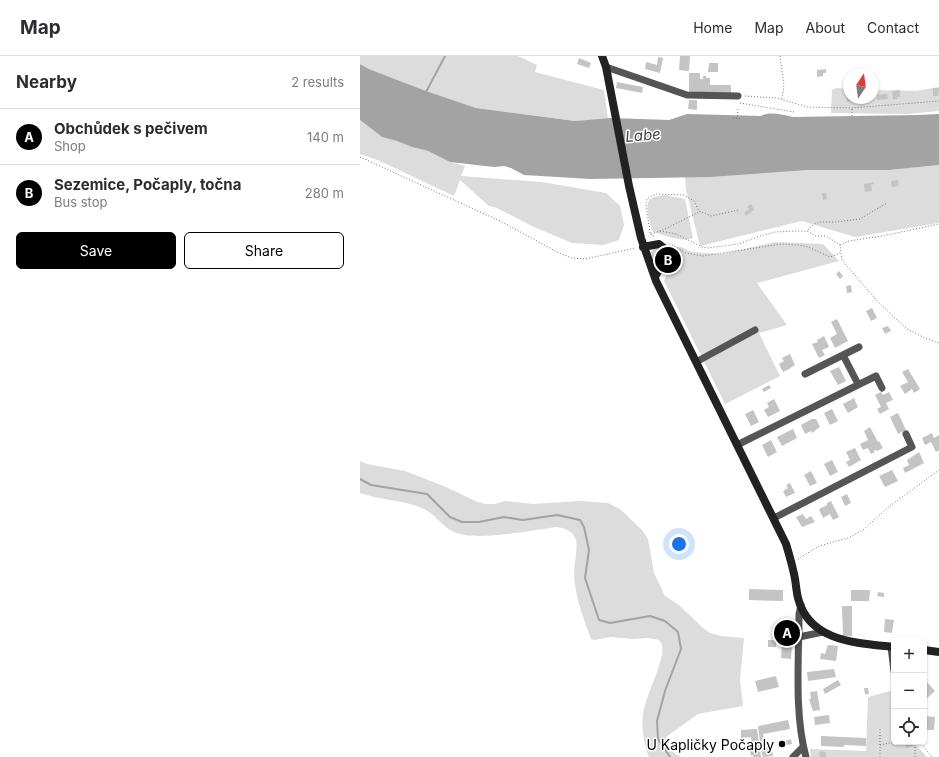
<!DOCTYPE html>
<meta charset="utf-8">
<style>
body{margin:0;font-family:Inter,sans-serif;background:#f2f2f3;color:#2b2b33}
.controls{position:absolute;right:12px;bottom:12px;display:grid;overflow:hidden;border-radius:6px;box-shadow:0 1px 3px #0004}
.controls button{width:36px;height:36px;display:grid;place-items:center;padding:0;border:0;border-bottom:1px solid #e1e1e2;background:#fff;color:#2b2b33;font:20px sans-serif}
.compass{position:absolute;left:483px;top:12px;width:36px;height:36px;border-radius:50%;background:#fff;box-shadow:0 1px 3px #0004;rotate:13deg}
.you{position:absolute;left:319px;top:488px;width:14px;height:14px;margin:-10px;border:3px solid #fff;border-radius:50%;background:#1a73e8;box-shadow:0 0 0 6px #1a73e833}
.badge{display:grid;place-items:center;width:26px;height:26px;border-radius:50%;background:#000;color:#fff;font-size:13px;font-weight:700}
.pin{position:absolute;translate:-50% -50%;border:2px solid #fff;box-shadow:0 1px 4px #0006}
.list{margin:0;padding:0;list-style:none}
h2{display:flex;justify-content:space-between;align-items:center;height:52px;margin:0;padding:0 16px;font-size:17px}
h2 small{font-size:13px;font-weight:400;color:#7c7c81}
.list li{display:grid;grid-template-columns:26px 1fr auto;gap:12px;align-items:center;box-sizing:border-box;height:56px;padding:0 16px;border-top:1px solid #e1e1e2}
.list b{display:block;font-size:15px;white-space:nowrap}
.list p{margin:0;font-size:13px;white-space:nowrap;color:#7c7c81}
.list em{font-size:13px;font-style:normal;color:#7c7c81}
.actions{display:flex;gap:8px;padding:12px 16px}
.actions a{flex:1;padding:9px 0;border:1px solid #000;border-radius:6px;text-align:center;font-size:14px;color:#000}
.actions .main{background:#000;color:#fff}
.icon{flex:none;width:22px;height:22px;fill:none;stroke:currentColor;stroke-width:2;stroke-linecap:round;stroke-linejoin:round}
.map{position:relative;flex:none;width:579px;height:701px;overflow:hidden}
header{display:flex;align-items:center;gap:24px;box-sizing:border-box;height:56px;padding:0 20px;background:#fff;border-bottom:1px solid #e1e1e2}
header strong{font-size:19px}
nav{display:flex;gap:22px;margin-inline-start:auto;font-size:14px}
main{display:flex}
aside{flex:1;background:#fff}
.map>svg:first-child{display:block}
.green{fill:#dcdcdc}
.water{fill:#a3a3a3}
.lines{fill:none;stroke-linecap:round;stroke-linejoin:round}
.stream{stroke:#a3a3a3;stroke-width:2}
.building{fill:#c4c4c4}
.path{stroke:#777;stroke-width:1;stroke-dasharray:1 2;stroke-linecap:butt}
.street{stroke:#555;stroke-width:7}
.secondary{stroke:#222;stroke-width:8}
.poi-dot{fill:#000;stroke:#fff;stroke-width:1.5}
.labels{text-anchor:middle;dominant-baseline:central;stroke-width:3;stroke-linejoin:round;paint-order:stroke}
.poi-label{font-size:14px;fill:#000;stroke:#fff;text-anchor:end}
.water-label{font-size:15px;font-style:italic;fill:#444;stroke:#fff}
</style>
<header>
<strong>Map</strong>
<nav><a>Home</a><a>Map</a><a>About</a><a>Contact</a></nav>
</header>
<main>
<aside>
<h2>Nearby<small>2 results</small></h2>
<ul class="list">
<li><span class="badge">A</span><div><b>Obchůdek s pečivem</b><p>Shop</p></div><em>140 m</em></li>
<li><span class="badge">B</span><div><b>Sezemice, Počaply, točna</b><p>Bus stop</p></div><em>280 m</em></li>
</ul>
<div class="actions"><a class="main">Save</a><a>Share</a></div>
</aside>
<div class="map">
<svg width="579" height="701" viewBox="0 0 579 701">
<rect width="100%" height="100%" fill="#fff"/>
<path class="green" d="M 0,0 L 158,0 L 177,9 L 175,16 L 244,34 L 248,63 L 215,65 L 116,52 L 66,35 L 9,13 L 0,8 Z
M 579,31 L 579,55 L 547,58 L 471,57 L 472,34 L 476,32 L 489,33 L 489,42 L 513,42 L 513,34 L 556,35 Z
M 0,64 L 22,81 L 38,85 L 52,91 L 68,95 L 90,106 L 105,110 L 101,120 L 182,126 L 246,137 L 260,150 L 264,169 L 259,184 L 243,189 L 212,187 L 174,171 L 137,152 L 129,150 L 100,124 L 94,140 L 20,105 L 0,98 Z
M 579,109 L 579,167 L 495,181 L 442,165 L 340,190 L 326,134 L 325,121 L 351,121 L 449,114 L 529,114 Z
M 304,139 L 325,143 L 333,182 C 322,187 305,179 293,176 C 290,170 285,151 289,144 C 293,140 299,140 304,139 Z
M 415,186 L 463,188 L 479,205 L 397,227 L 427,269 L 399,277 L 420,320 L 365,348 L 304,225 L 310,209 L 311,192 L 321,191 L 332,196 L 361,198 Z
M 296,192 L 300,194 L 300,202 L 298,211 L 294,213 L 290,197 L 293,193 Z
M 0,405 L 7,408 L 45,415 L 86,431 L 115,445 L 125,448 L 135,448 L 145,445 L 173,448 L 220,445 L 248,447 L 260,453 L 282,474 L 288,483 L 294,517 L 305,540 L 319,549 L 342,571 L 350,577 L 361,580 L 384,582 L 380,624 L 383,650 L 338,658 L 306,681 C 308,690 311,697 321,701 L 289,701 C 284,688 281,672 283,658 C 285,641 306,602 302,589 C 302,588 300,585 299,584 L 288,582 L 273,583 L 251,581 L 234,584 L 231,583 C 223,561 215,541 214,518 C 214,506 218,495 216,484 C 213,475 205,472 197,471 C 172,474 116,486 94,476 C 81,470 75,457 62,452 C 43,444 20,444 0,437 Z
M 534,634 L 534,686 L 553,686 L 567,701 L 451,701 L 450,693 L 506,695 L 508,641 Z"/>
<path class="water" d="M 0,8 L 9,13 L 66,35 L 116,52 L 215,65 L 251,62 L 309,64 L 327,58 L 401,60 C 410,55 423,59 433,61 L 557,59 L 579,58 L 579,109 L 529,114 L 449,114 L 351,121 L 230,123 L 164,119 L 151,112 L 144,110 L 134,111 L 90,106 L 68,95 L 52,91 L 37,85 L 22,81 L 0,64 Z"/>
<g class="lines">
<path class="stream" d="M 65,38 L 85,0
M 0,423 L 11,429 L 67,438 L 90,461 L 102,466 L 119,466 L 144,461 L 163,464 L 197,459 L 220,464 L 224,471 L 229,494 L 225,522 L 239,564 L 250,567 L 290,560 L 305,565 L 318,576 L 321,593 L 305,635 L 297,665 L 298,683 L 310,701"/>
</g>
<path class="building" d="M 320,0 L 330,0 L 329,15 L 319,14 Z
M 298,1 L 303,2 L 300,17 L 285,13 L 286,6 L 297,9 Z
M 219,2 L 231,7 L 229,12 L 217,8 Z
M 349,7 L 358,7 L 358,16 L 348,16 Z
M 466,13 L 466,17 L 463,17 L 463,20 L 457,21 L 457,14 Z
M 329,17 L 340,17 L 340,23 L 343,23 L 343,20 L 346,20 L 346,22 L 350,22 L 350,29 L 371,29 L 371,37 L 329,37 Z
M 257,26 L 283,31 L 282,37 L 256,32 Z
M 573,32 L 579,32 L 578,40 L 573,40 Z
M 540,34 L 540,41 L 537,41 L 538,43 L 533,43 L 532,35 Z
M 527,38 L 528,43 L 517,44 L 517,39 Z
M 487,39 L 489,39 L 489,42 L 499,42 L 499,45 L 487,46 Z
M 329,44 L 337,44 L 337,54 L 328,53 Z
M 538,124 L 539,130 L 532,131 L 531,125 Z
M 514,126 L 514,128 L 511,129 L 512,135 L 505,136 L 504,128 Z
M 462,137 L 466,137 L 467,143 L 463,144 Z
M 391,148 L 394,154 L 386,160 L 384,157 L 389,153 L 387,151 Z
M 479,215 L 483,220 L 480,223 L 476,218 Z
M 491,229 L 492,236 L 487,237 L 486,230 Z
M 512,252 L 517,262 L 511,265 L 506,255 Z
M 477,263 L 488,285 L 475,292 L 470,282 L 477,278 L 471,266 Z
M 528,270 L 531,275 L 525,278 L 522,272 Z
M 464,280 L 469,291 L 462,294 L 465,299 L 459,302 L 452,288 L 458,286 L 457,284 Z
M 430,298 L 435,309 L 429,313 L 423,316 L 419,308 L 424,305 L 422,302 Z
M 479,311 L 486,325 L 478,329 L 470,315 Z
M 548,313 L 560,333 L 554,337 L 552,333 L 545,338 L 540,330 L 548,326 L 542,316 Z
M 409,329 L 411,332 L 404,336 L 402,333 Z
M 521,336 L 523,339 L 529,336 L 533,344 L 526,347 L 529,353 L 520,358 L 517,353 L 521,351 L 515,339 Z
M 494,342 L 498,351 L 488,357 L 483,348 Z
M 414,343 L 420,355 L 408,361 L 404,354 L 409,351 L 407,347 Z
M 472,353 L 478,365 L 470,369 L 464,357 Z
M 393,354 L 399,366 L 391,370 L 385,358 Z
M 538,357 L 546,374 L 538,378 L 530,361 Z
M 452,363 L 456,363 L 460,371 L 452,377 L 451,375 L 445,378 L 441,369 Z
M 510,371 L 518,386 L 519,385 L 523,392 L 517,395 L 516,394 L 514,394 L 515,396 L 511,398 L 508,392 L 503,394 L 500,388 L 508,384 L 504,375 Z
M 433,373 L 437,382 L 422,390 L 417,381 Z
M 572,377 L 574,382 L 579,379 L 579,394 L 576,396 L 571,386 L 565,389 L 562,382 Z
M 411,384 L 417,396 L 408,401 L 402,389 Z
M 495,392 L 501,404 L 489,411 L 486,406 L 490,404 L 486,396 Z
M 559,396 L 564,407 L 545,417 L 543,412 L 549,409 L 547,404 Z
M 472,404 L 478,416 L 470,420 L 464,408 Z
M 532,414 L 538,425 L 525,431 L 519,420 Z
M 451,415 L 457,427 L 450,430 L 444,419 Z
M 430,427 L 435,437 L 426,441 L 423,435 L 428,432 L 426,429 Z
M 487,438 L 491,447 L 485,450 L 481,441 Z
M 471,445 L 479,461 L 473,464 L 470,458 L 463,462 L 459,453 L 467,449 L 467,447 Z
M 443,458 L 446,463 L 451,460 L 455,466 L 442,471 L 436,461 Z
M 389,533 L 423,534 L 423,545 L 389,544 Z
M 491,534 L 510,534 L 509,545 L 491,545 Z
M 518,536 L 524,537 L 524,541 L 517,540 Z
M 482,550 L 492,550 L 492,580 L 483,580 Z
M 525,563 L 534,564 L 532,577 L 524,576 Z
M 425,566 L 431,567 L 430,579 L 424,579 Z
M 408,584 L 416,584 L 416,591 L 408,591 Z
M 422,587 L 432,588 L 431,603 L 421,602 Z
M 468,589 L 478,590 L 476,605 L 460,603 L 461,597 L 465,598 Z
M 474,613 L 476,621 L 448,625 L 447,616 Z
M 416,620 L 419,631 L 398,636 L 395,625 Z
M 478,624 L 481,629 L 465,638 L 463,633 Z
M 566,625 L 575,635 L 564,645 L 564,627 Z
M 504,632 L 508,632 L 509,638 L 505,638 Z
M 457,635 L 460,654 L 453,655 L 449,643 L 451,643 L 450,636 Z
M 469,659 L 470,667 L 455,669 L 454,661 Z
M 564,660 L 575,661 L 574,674 L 566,674 L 567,668 L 564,667 Z
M 428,664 L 430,673 L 403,678 L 405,692 L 408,692 L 408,689 L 411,689 L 413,700 L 403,701 L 401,694 L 398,670 Z
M 397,673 L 401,701 L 393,701 L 393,699 L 391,700 L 390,695 L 392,695 L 391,681 L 381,682 L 381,674 Z
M 461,680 L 506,682 L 506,690 L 484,689 L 484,691 L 461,690 Z
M 431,683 L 432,688 L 426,689 L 425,685 Z
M 551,686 L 552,690 L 546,692 L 545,688 Z
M 379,688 L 380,693 L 375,694 L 373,689 Z
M 460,695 L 466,696 L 466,701 L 459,701 Z"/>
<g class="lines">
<path class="path" d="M 420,0 L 424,29 L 422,43
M 385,40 L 416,42 L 448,51 L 492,52 L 579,45
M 380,47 L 434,56
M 492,60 L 492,52
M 373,62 L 381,63
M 377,63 L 378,53
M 0,101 L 142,166 L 199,197 L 212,202 L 225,203 L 275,192
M 448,174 L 454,168 L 460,166 L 476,166 L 500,163 L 527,147
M 300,175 L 316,178 L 342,191 L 348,192 L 379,188 L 397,181 L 415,176 L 438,175 L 447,175 L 456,180 L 466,180 L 480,189 L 482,204 L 518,246 L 547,273 L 565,282 L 579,287
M 290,177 L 286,148 L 287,143 L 291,140 L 297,138 L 324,139 L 334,145 L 339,155 L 351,160 L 379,154
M 290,178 L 295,181
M 291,178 L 303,174 L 339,156
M 312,189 L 326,197 L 343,200 L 421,188 L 438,189 L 446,190 L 470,201 L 480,197
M 480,189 L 489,185 L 522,180 L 579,168
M 438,503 L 459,490 L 488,482 L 503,474 L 530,450 L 579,414
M 520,673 L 520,689
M 560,686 L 572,701
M 520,701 L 520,689 L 534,686
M 555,701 L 555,686"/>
<path class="street" d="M 246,11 L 327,39 L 378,40
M 483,299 L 498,328
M 336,306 L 395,274
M 445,318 L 499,291
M 377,389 L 516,320 L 522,332
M 414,462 L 552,391 L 546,378
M 441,549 L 439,558 C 439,603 434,657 446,701
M 439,581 L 463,576
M 531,591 L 534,615
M 433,701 L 443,691"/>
<path class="secondary" d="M 242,0 L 246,11 L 269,130 L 281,182 L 296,225 L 426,488 C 429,498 432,508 434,518 C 436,526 436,534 438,542 C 449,586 497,587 534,591
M 283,191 L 299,188 L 304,192 C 306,202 300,212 295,221
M 564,594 L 579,596"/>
</g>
<circle class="poi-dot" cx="422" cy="688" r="4"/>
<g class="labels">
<g class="poi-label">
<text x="414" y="688">U Kapličky Počaply</text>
</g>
<g class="water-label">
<text transform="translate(283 79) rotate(-5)">Labe</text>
</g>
</g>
</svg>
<div class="controls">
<button>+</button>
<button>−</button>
<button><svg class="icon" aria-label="locate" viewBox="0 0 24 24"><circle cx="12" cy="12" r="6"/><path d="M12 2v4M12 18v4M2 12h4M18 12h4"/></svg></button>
</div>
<svg class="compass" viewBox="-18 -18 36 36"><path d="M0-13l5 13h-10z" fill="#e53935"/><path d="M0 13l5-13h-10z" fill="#7c7c81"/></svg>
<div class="you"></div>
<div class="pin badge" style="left:427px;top:577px">A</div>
<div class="pin badge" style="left:308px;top:204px">B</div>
</div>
</main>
